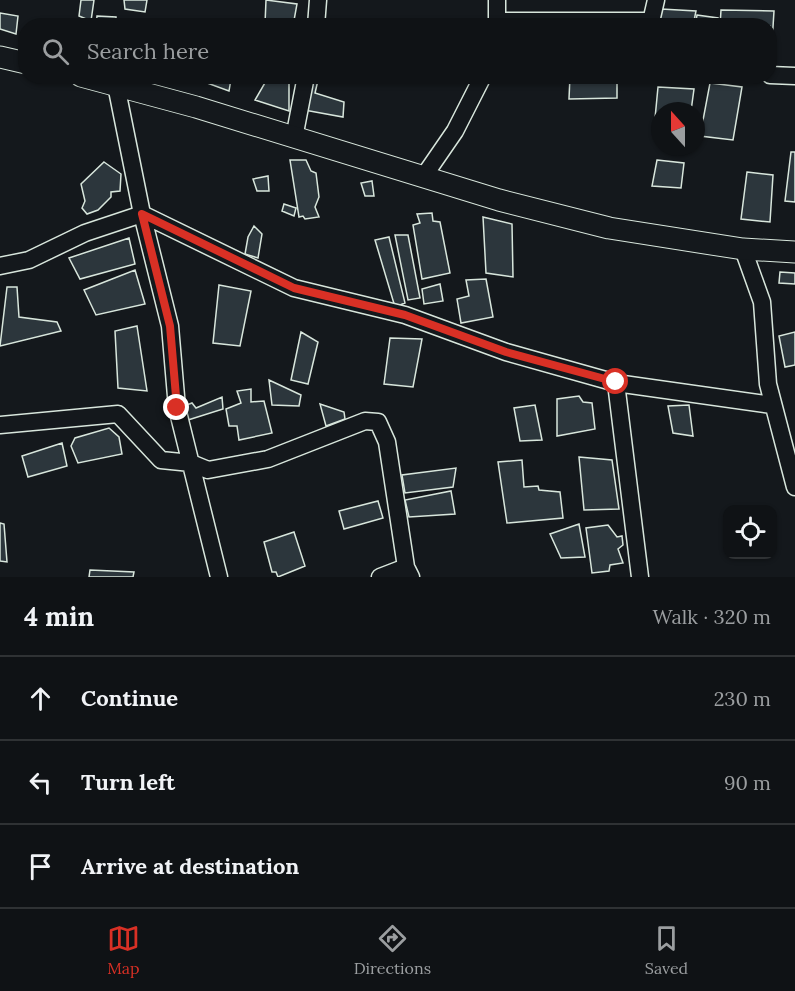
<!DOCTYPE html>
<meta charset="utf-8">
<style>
body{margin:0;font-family:Lora,serif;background:#1d2022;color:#f1f3f6}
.controls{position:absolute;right:18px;bottom:18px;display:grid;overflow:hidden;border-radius:12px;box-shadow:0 2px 4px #0004}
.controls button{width:54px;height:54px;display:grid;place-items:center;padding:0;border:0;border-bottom:2px solid #2f3234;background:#0f1215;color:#f1f3f6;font:30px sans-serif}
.compass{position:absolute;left:651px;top:102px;width:54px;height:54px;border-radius:50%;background:#0f1215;box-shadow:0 2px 4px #0004;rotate:339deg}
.stop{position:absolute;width:18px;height:18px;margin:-14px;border:4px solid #d93025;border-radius:50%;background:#fff}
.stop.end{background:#d93025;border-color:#fff;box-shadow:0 2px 6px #0008}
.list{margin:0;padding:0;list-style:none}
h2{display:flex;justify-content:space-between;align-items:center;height:78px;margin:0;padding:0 24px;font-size:26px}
h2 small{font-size:20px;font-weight:400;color:#9b9ea0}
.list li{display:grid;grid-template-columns:39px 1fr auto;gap:18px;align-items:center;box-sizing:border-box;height:84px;padding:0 24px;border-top:2px solid #2f3234}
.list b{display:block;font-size:22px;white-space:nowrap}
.list em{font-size:20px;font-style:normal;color:#9b9ea0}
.icon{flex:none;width:33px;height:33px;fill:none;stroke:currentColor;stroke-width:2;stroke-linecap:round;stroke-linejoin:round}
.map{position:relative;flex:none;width:795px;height:577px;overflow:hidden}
.search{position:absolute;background:#0f1215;box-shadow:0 2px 4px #0004;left:18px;right:18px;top:18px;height:66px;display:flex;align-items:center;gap:15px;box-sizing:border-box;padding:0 21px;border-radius:24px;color:#9b9ea0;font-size:22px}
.sheet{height:330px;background:#0f1215}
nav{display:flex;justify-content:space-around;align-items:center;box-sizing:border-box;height:84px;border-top:2px solid #2f3234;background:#0f1215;font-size:16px;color:#9b9ea0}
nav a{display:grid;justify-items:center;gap:3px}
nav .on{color:#d93025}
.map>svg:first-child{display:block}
.building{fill:#2c363c;stroke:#d8e6dc;stroke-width:1.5}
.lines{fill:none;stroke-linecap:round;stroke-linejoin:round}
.minor-casing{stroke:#d8e6dc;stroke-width:19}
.major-casing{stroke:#d8e6dc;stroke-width:23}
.minor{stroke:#14181c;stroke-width:16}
.major{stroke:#14181c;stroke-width:21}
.route{stroke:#d93025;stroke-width:8}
</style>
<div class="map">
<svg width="795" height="577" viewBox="0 0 795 577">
<rect width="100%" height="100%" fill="#14181c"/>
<path class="building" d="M 81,0 L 94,0 L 91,21 L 79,16 Z
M 124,0 L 147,0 L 145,12 L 125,9 Z
M 266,0 L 297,4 L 293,26 L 265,24 Z
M 661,9 L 696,11 L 693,26 L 658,26 Z
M 721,10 L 774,11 L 772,43 L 770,26 L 720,26 Z
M 0,13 L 18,16 L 16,34 L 0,29 Z
M 697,15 L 718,18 L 717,26 L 695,26 Z
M 97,16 L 116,17 L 116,26 L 96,26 Z
M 188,76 L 225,76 L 231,79 L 229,91 Z
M 303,76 L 319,76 L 315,93 L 344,102 L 343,117 L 293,108 Z
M 570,76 L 617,76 L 617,98 L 569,99 Z
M 266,81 L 289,81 L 289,111 L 255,100 Z
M 710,83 L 742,87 L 733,140 L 700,136 Z
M 658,87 L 694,89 L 691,111 L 660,111 L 660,129 L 654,129 Z
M 791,152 L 795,152 L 795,202 L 785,201 Z
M 290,160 L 306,160 L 311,171 L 316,173 L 319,197 L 315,207 L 319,217 L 305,219 L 303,216 L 299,217 Z
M 657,160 L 684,163 L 681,188 L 652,186 Z
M 104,162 L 121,174 L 120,191 L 111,192 L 111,197 L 98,210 L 87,214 L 82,208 L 85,201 L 81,184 Z
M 747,172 L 773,175 L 770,222 L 741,219 Z
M 268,176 L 269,191 L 257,191 L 253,179 Z
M 372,181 L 374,196 L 365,196 L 361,183 Z
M 284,204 L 296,208 L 294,216 L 282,211 Z
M 432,213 L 433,221 L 440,222 L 450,273 L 422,279 L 413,225 L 420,223 L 417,214 Z
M 483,217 L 512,224 L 513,277 L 486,273 Z
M 254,226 L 262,234 L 258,258 L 245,254 L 248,237 Z
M 395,235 L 408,235 L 420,298 L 408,300 Z
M 389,237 L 405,303 L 395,307 L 375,240 Z
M 129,238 L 135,264 L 80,279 L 69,258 Z
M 135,270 L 145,304 L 96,315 L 84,290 Z
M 780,272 L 795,273 L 795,284 L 779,283 Z
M 486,279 L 493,317 L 461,323 L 457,299 L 469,296 L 466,280 Z
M 440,284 L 443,301 L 424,304 L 422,289 Z
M 219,285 L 251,291 L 240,346 L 213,343 Z
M 7,287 L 17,287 L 19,317 L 57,322 L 61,331 L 0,346 Z
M 137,326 L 147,391 L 118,388 L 115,331 Z
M 301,332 L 318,342 L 308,384 L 291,380 Z
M 795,332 L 795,365 L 785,367 L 779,336 Z
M 390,338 L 422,339 L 413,387 L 384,384 Z
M 269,380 L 301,395 L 299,406 L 272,405 Z
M 251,389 L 251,402 L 264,401 L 272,433 L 239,440 L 237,426 L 229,426 L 226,409 L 241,403 L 237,391 Z
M 579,396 L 583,402 L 592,403 L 595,429 L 557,436 L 557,399 Z
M 222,397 L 223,409 L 188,420 L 184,406 L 192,403 L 196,408 Z
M 320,404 L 344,412 L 345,419 L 326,426 Z
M 535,405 L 542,440 L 520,441 L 514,408 Z
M 689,405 L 693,436 L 673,433 L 668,406 Z
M 109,428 L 119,437 L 122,454 L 78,463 L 71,446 L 75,438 Z
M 62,443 L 67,466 L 28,477 L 22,456 Z
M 579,457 L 612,460 L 619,509 L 584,510 Z
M 522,460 L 524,487 L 538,486 L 539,490 L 560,492 L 563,518 L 507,523 L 498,462 Z
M 456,468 L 453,487 L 405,493 L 402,475 Z
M 451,491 L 455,514 L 409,517 L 405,500 Z
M 378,501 L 383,518 L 344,529 L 339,511 Z
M 0,523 L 4,524 L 7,562 L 0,561 Z
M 579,524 L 585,557 L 561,558 L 550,534 Z
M 608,525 L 617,537 L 622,536 L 623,545 L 618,549 L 623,563 L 610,565 L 609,571 L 592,573 L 586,528 Z
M 294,532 L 305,566 L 278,577 L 276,572 L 272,572 L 264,542 Z
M 90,570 L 134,572 L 133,577 L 89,577 Z"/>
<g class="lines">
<defs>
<path id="minor" d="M 498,21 L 652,21
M 316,26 L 318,0
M 497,26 L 497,0
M 650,26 L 656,0
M 770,75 L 795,76
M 116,85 L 142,214 L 170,326 L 177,408 L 219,577
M 294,138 L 306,76
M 424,176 L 455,131 L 483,76
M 743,249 L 762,302 L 768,384 L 795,487
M 0,266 L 29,260 L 85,233 L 142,214 L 294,288 L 405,315 L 506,352 L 616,383 L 772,405
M 616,383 L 640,577
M 0,425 L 118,414 L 161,460 L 191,463 L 208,470 L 268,459 L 365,421 L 378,422 L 387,442 L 406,567 L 411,577
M 380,577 L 406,567"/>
<path id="major" d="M 0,57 L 26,63
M 81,76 L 196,107 L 499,200 L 609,228 L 743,249 L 795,252"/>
</defs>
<use href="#minor" class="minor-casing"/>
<use href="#major" class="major-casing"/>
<use href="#minor" class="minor"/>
<use href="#major" class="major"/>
</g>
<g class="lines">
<path class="route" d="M 177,408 L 170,326 L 142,214 L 294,288 L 405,315 L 506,352 L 616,382"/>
</g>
</svg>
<div class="controls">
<button><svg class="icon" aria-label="locate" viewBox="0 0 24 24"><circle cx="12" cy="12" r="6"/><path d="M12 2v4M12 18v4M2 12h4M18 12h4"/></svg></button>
</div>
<svg class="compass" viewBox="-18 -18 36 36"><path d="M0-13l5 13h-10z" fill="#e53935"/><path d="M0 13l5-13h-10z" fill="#9b9ea0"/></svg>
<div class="stop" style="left:616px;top:382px"></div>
<div class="stop end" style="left:177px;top:408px"></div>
<div class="search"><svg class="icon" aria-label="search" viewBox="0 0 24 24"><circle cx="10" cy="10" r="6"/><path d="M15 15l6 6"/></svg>Search here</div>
</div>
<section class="sheet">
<h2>4 min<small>Walk · 320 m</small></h2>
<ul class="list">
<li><svg class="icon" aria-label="ahead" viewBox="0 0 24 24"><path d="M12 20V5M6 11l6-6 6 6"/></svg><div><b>Continue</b></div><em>230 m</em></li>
<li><svg class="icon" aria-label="left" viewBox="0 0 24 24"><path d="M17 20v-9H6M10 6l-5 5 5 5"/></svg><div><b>Turn left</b></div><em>90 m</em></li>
<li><svg class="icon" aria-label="arrive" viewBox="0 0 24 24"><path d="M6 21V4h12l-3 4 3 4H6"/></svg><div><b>Arrive at destination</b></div></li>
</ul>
</section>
<nav>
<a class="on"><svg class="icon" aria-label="map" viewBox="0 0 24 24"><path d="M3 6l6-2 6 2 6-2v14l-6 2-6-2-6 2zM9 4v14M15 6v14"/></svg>Map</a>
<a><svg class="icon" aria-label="directions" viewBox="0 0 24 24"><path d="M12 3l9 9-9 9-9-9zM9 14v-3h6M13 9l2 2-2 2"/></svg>Directions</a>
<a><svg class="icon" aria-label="saved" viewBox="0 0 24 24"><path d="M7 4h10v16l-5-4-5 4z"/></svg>Saved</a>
</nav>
